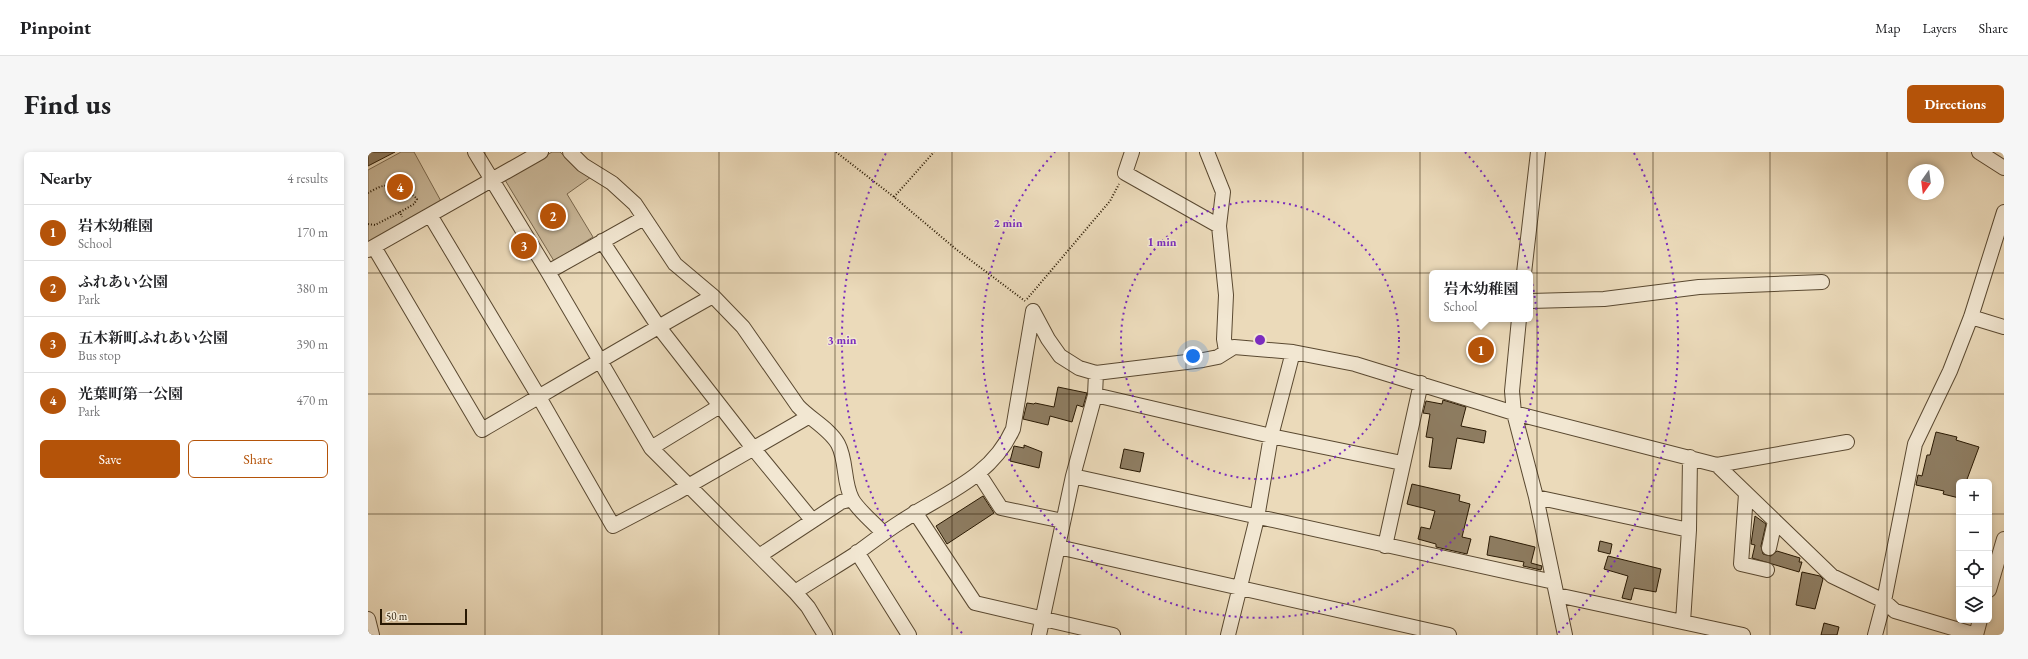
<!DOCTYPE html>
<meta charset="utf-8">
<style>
body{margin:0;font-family:"EB Garamond","Noto Serif JP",serif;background:#f6f6f6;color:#202124}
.controls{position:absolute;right:12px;bottom:12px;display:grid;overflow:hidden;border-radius:6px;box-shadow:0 2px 6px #0003}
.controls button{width:36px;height:36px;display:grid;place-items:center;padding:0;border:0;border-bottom:1px solid #e0e0e0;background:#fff;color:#202124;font:20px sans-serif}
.compass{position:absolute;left:1540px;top:12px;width:36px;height:36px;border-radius:50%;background:#fff;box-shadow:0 2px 6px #0003;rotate:194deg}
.scale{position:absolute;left:12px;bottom:10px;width:87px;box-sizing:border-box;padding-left:4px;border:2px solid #291903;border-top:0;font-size:11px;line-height:14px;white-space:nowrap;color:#291903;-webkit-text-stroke:3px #f2e7d2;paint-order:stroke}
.you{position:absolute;left:825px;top:204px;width:14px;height:14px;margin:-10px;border:3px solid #fff;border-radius:50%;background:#1a73e8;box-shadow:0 0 0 6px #1a73e833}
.badge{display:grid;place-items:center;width:26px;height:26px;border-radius:50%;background:#b45309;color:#fff;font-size:13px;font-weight:700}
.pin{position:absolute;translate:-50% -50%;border:2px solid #fff;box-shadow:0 1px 4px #0006}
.popup{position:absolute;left:1061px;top:118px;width:104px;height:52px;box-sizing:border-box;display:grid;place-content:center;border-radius:6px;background:#fff;filter:drop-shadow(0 1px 3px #0005);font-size:13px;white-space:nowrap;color:#757577}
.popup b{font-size:15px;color:#202124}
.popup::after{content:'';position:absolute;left:50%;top:100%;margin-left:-8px;border:8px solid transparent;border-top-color:#fff}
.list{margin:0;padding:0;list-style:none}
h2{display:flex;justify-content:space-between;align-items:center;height:52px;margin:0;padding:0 16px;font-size:17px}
h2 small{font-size:13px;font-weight:400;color:#757577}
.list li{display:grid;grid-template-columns:26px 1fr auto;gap:12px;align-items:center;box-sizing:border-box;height:56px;padding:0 16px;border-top:1px solid #e0e0e0}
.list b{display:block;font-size:15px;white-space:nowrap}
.list p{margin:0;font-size:13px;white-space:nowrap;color:#757577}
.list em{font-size:13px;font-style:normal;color:#757577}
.actions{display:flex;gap:8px;padding:12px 16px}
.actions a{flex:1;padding:9px 0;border:1px solid #b45309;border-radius:6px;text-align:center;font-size:14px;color:#b45309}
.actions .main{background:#b45309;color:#fff}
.icon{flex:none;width:22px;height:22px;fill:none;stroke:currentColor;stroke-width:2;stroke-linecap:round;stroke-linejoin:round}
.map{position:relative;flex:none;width:1636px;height:483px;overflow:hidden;border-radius:6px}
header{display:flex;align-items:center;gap:24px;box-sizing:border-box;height:56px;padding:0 20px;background:#fff;border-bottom:1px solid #e0e0e0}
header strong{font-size:19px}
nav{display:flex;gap:22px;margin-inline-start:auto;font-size:14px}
.intro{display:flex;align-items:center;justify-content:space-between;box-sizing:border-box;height:96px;padding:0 24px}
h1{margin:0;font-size:28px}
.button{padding:10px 18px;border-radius:6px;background:#b45309;color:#fff;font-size:14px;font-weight:700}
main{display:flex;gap:24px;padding:0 24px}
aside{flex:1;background:#fff;border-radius:6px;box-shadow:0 2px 6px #0003}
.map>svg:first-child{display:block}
.green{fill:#cab99b;stroke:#7a694f}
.building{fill:#8e7d62;stroke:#291903}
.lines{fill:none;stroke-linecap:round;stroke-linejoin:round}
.minor-casing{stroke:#5a4931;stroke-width:16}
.path{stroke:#291903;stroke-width:2;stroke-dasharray:1 2;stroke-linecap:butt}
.minor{stroke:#f2e7d2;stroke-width:14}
.grid{fill:none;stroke:#291903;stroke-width:1;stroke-opacity:0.55}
.ring{fill:none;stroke:#7b2cbf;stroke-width:2;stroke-dasharray:2 4}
.centre{fill:#7b2cbf;stroke:#f2e7d2;stroke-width:2}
.ring-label{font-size:12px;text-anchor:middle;font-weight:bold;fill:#7b2cbf;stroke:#f2e7d2;stroke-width:3;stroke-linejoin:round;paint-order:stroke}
</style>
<header>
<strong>Pinpoint</strong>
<nav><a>Map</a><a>Layers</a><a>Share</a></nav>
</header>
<div class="intro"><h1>Find us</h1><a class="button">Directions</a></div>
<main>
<aside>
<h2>Nearby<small>4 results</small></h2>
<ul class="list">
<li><span class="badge">1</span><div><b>岩木幼稚園</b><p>School</p></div><em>170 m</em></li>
<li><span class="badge">2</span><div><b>ふれあい公園</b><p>Park</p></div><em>380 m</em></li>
<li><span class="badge">3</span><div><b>五木新町ふれあい公園</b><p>Bus stop</p></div><em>390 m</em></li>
<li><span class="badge">4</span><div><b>光葉町第一公園</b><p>Park</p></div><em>470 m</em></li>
</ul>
<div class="actions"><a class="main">Save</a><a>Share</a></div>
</aside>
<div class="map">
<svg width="1636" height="483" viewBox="0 0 1636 483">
<rect width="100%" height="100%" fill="#ebdaba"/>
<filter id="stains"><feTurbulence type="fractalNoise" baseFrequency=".005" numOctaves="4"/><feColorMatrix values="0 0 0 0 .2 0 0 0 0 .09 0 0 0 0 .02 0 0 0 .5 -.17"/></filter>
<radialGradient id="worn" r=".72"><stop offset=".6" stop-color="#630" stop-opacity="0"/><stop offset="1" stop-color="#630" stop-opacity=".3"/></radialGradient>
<path class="green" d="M 33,0 L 46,0 L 74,51 L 0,93 L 0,18 Z
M 184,0 L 192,0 L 205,12 L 223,25 L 199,42 L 225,85 L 186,109 L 137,28 Z"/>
<path class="building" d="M 0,0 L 27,0 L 0,14 Z
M 690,235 L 719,241 L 715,255 L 709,253 L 704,270 L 682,264 L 680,273 L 655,267 L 659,251 L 666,252 L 667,251 L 686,255 Z
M 1075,248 L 1098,255 L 1093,274 L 1118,279 L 1116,291 L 1089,286 L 1083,317 L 1061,315 L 1065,286 L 1058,285 L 1062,262 L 1055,261 L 1058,249 L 1074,252 Z
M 1568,280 L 1589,285 L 1588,288 L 1611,295 L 1598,330 L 1591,330 L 1591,346 L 1575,342 L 1576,339 L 1548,333 L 1550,323 L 1554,324 L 1559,303 L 1562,303 Z
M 656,293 L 674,300 L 671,316 L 642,309 L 646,294 L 656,296 Z
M 756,297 L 776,301 L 772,320 L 752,316 Z
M 1044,332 L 1092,343 L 1091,349 L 1102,352 L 1094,385 L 1103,387 L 1099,402 L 1068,395 L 1068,392 L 1050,387 L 1053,375 L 1062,377 L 1067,359 L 1039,352 Z
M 615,344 L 626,361 L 579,392 L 568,374 Z
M 1387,364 L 1398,372 L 1393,394 L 1395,402 L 1403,404 L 1409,399 L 1432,406 L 1431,410 L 1434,410 L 1431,420 L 1384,406 L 1387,393 L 1383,392 Z
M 1122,384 L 1167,395 L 1163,411 L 1174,414 L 1173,418 L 1155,414 L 1156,410 L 1119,403 Z
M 1232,389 L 1244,392 L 1242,402 L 1230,399 Z
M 1240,404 L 1293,417 L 1288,440 L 1266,436 L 1263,448 L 1254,446 L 1260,424 L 1236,417 Z
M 1434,420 L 1452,424 L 1455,427 L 1447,457 L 1428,453 Z
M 1456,471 L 1471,475 L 1469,483 L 1453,483 Z"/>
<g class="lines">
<defs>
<path id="minor" d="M 107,0 L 180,120 L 283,296 L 427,440 L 440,455 L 457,483
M 202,0 L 215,13 L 244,31 L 267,52 L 307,112 L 345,144 L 375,175 L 430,254 C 442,267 462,277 470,292 C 479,309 475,330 484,347 C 489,357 506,371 515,381
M 764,0 L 757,21 L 851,74
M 839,0 L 855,40 L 851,74 L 858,143 L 856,187 L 858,199
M 1611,0 L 1636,16
M 62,63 L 171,245 L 245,374 L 308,341 L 440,265
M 234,89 L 290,174 L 385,296 L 444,368
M 6,95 L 114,278 C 191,233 268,187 345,144
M 0,98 L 173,0
M 180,120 L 276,66
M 1156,121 L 1170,0
M 1162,149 L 1236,147 L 1331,135 L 1454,130
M 665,159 L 680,187 L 692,204 L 711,216 L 728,221 L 835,208 L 850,205 L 866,195 L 925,200 L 987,212 L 1146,261 L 1349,313 L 1464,424 L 1516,449 L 1527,459 L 1608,483
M 1603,165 L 1636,175
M 1151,167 L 1144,239 L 1146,261 L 1168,345 L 1197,483
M 727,243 L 903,284 L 1034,311
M 283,296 L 352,254
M 1349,313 L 1479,290
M 611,322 L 633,356 L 695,369
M 705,324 L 1186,430
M 1378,342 L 1373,412 L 1399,418
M 1168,345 L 1321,378
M 547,360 L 607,451 L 745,483
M 1017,394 L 1053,231
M 690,395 L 1081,483
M 1401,396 L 1407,369
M 489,400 L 541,483
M 391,404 L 473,350 L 484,347
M 1621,438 L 1636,387
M 427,440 C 447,427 469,414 489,401 C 504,390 518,379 534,369 C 575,342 623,326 645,277 L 665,159
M 1189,443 L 1375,483
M 0,467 L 4,483
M 1315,470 L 1321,378 L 1322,305
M 671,483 L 705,324 L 727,243 L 728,221
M 860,483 L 889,366 L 903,284 L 925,200
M 1507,483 L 1516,449 L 1547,292 L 1582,219 L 1603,165 L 1636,60
M 1608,483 L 1612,468"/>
</defs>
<use href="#minor" class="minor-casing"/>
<path class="path" d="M 468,0 L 526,45 L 589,98 L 657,149
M 0,41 C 4,39 10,35 15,34 C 24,32 43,40 49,47 L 46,52 L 32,60 L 34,65
M 526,45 L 566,0
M 0,72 L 7,73 L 32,60
M 659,147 L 742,49 L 751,32"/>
<use href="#minor" class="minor"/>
</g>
<path class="grid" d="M 117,0 L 117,483M 234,0 L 234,483M 351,0 L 351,483M 467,0 L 467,483M 584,0 L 584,483M 701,0 L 701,483M 818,0 L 818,483M 935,0 L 935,483M 1052,0 L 1052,483M 1169,0 L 1169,483M 1285,0 L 1285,483M 1402,0 L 1402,483M 1519,0 L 1519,483M 0,121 L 1636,121M 0,242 L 1636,242M 0,362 L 1591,362M 1621,362 L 1636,362"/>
<g class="ring">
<circle cx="892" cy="188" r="139"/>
<path d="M1097 0A278 278 0 1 1 687 0"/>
<path d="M594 481A418 418 0 0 1 518 1M1266 1A418 418 0 0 1 1190 481"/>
</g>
<circle cx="892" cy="188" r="6" class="centre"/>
<g class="ring-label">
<text x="640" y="75">2 min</text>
<text x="794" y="94">1 min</text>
<text x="474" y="192">3 min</text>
</g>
<rect width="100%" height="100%" filter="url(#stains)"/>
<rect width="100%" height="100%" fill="url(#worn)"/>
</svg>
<div class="controls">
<button>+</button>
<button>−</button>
<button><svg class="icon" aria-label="locate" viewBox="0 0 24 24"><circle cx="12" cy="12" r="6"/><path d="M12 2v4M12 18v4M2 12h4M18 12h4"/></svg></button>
<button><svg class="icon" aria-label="layers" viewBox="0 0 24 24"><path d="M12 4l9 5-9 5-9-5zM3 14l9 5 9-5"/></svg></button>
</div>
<svg class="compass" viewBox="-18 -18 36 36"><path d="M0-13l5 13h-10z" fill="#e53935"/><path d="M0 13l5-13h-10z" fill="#757577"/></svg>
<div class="scale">50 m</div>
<div class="you"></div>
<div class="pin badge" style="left:1113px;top:198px">1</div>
<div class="popup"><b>岩木幼稚園</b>School</div>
<div class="pin badge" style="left:185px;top:64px">2</div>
<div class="pin badge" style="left:156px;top:94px">3</div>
<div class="pin badge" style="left:32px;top:35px">4</div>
</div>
</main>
